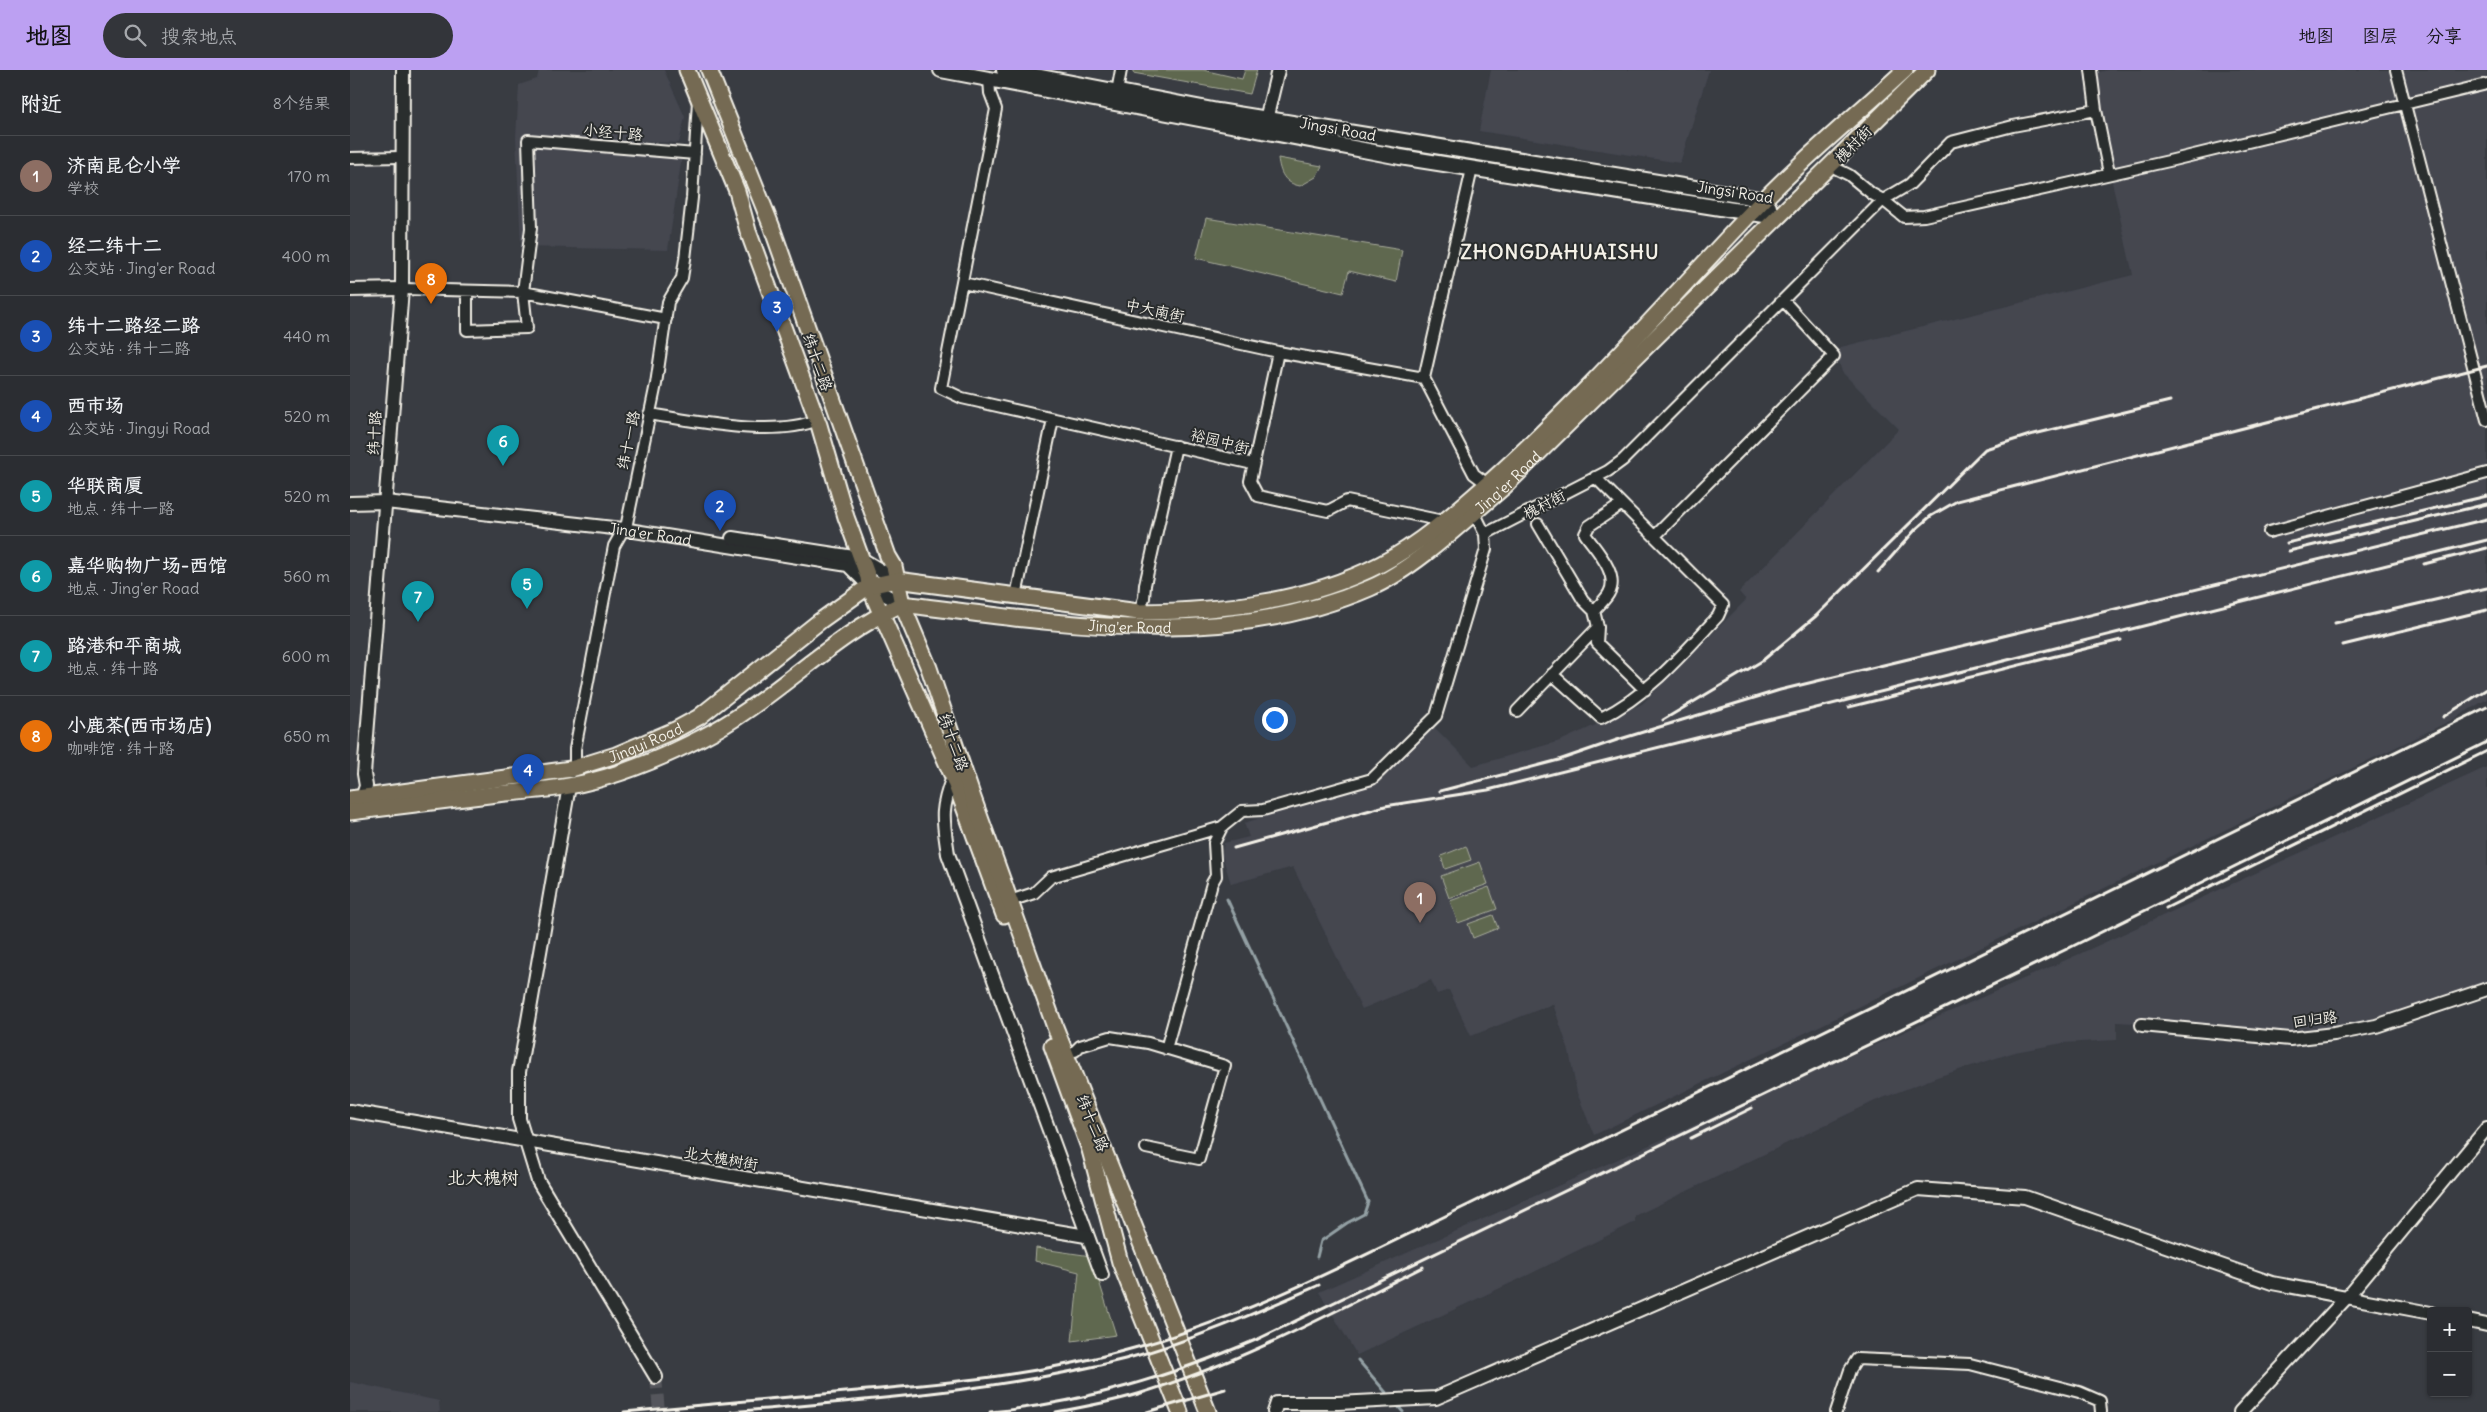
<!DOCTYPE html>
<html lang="zh">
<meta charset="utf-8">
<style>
body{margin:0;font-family:Delius,"LXGW WenKai TC",sans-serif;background:#33353a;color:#f1f3f6}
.controls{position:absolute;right:15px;bottom:15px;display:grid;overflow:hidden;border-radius:5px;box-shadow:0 1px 4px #0004}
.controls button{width:45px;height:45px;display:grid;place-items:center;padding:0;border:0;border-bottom:1px solid #47494d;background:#2b2d32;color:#f1f3f6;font:25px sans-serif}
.you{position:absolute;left:924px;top:649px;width:18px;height:18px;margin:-12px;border:4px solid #fff;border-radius:50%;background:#1a73e8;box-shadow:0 0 0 8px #1a73e833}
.badge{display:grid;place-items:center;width:32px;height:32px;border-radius:50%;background:#bca0f2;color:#fff;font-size:16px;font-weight:700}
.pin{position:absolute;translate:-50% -41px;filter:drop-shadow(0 1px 2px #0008)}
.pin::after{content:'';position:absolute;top:26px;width:18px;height:15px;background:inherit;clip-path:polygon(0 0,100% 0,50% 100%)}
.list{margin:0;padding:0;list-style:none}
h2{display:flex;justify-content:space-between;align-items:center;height:65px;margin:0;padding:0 20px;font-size:21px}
h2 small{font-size:16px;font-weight:400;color:#a6a8ac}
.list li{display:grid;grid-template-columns:32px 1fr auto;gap:15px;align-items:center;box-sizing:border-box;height:80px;padding:0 20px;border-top:1px solid #47494d}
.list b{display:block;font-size:19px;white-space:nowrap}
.list p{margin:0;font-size:16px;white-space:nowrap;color:#a6a8ac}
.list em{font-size:16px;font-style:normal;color:#a6a8ac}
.icon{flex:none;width:28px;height:28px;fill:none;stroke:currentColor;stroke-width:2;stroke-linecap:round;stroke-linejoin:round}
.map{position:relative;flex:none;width:2137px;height:1342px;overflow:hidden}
header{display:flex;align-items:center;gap:30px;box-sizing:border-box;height:70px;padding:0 25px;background:#bca0f2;color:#111}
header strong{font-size:24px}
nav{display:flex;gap:28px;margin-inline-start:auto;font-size:18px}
.search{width:350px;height:45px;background:#33353a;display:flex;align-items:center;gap:12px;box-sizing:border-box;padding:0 18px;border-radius:28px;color:#a6a8ac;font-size:19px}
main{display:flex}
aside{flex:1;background:#2b2d32}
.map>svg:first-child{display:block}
.built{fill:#444650}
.green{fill:#5e684f;stroke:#a9ac9c}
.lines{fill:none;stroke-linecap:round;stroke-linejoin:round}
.stream{stroke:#93a0a4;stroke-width:3}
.tertiary-tunnel{stroke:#55575b;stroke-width:12;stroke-dasharray:12 6;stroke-linecap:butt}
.minor-casing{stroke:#f4f1e8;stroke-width:14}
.tertiary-casing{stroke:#f4f1e8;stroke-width:16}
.secondary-casing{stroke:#f4f1e8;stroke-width:18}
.primary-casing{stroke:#f4f1e8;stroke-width:19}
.minor{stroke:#2a2d2e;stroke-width:10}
.tertiary{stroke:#2a2d2e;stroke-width:12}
.secondary{stroke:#2a2d2e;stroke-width:14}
.primary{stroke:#746b52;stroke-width:15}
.rail{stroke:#f4f1e8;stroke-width:3}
.labels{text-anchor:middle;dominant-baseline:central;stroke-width:4;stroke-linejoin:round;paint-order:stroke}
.street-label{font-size:15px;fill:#f4f1e8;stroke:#2a2d2e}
.quarter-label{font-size:18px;fill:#f4f1e8;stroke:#2a2d2e}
.district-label{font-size:20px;font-weight:bold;letter-spacing:1px;fill:#f4f1e8;stroke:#2a2d2e}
</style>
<header>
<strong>地图</strong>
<div class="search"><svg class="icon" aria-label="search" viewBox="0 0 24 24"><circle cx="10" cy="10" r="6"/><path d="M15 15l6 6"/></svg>搜索地点</div>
<nav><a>地图</a><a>图层</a><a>分享</a></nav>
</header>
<main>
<aside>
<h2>附近<small>8个结果</small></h2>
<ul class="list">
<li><span class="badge" style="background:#8d6e63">1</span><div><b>济南昆仑小学</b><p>学校</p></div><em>170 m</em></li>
<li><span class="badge" style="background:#1a4fb4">2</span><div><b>经二纬十二</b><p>公交站 · Jing'er Road</p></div><em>400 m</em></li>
<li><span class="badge" style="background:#1a4fb4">3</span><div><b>纬十二路经二路</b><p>公交站 · 纬十二路</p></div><em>440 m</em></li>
<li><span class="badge" style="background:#1a4fb4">4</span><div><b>西市场</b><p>公交站 · Jingyi Road</p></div><em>520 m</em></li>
<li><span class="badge" style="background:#0f9aa8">5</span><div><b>华联商厦</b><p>地点 · 纬十一路</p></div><em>520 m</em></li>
<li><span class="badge" style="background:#0f9aa8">6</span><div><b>嘉华购物广场-西馆</b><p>地点 · Jing'er Road</p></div><em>560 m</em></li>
<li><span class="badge" style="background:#0f9aa8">7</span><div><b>路港和平商城</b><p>地点 · 纬十路</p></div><em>600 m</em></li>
<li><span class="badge" style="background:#e8710a">8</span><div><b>小鹿茶(西市场店)</b><p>咖啡馆 · 纬十路</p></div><em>650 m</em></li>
</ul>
</aside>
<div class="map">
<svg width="2137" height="1342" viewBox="0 0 2137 1342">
<rect width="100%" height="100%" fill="#393c42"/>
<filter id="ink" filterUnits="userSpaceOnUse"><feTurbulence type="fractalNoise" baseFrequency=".02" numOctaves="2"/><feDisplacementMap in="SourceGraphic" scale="10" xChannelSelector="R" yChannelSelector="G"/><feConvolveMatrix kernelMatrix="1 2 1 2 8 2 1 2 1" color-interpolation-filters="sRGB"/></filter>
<g filter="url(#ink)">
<path class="built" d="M 189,0 L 314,0 L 335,47 L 329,73 L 175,68 L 332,86 L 318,180 L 171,177 L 166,67 L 169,15 L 187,9 Z
M 1141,0 L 1359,0 L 1330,93 L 1129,61 Z
M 1758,0 L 2137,0 L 2137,629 L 2102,650 L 1244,1065 L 1227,1023 L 1219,981 L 1203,934 L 1121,966 L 1099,920 L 1087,924 L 1081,910 L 1012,939 L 943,797 L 998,782 L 881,814 L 872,785 L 874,773 L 899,767 L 894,753 L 1028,712 L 1083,656 L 1123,696 L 1210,671 L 1292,634 L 1396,530 L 1389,522 L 1549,359 L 1492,302 L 1486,283 L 1491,277 L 1783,205 L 1762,112 L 1766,102 L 1744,3 Z
M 2137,697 L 2137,913 L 2017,955 L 1956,964 L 1767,952 L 1767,970 L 1713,973 L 1665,982 L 1587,1007 L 1525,1031 L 1285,1146 L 1285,1152 L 1178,1205 L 1007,1285 L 969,1222 L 1727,885 Z
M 0,1312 L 89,1331 L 90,1342 L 0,1342 Z"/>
<path class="green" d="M 783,0 L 853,0 L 892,9 L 895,0 L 907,0 L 900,24 L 783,3 Z
M 928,88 L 972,96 L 966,107 L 950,116 C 934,113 930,103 928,88 Z
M 856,148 L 1052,180 L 1046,212 L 999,201 L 993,223 L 846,188 Z
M 1116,776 L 1121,790 L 1095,799 L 1091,786 Z
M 1130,792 L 1138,814 L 1099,828 L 1091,806 Z
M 1139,817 L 1147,839 L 1108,853 L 1100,831 Z
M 1143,845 L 1148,858 L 1123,868 L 1118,854 Z
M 686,1178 L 741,1186 L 766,1265 L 722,1271 L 729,1202 L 685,1191 Z"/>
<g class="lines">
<path class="stream" d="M 877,829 L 1018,1132 L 1014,1144 L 997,1153 L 971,1171 L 967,1187
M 1008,1290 L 1039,1326
M 1045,1333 L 1053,1342"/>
<path class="tertiary-tunnel" d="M 306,1307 L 309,1342"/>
<defs>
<path id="minor" d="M 2046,0 L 2137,350
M 639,9 L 640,23 L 646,39 L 591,318 L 612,328 L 903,394
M 767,22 L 771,0
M 1746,40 L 1759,103
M 0,88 L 51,87
M 1481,96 L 1499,105 L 1522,124 L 1533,130 L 1554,147 L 1574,146 L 1819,91 L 2137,14
M 613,213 L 928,282 L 1074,308
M 52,219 L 173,222 L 316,249
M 117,221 L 117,260 L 177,258 L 173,222 L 181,158 L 178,70 L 345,84
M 928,282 L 900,411 L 908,426 L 978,441 L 997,431 L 1093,451
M 1074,308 L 1122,99
M 1074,308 L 1124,404 L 1132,410 L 1135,416
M 299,344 C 346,351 423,368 467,350
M 1124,442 L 1135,464 L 1258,401 L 1273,390 L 1533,130 L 1560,114 L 1601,72 L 1663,56 L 1746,40 L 1741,0
M 1188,454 L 1233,530 L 1244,541 L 1248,557 L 1247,573 L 1295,620
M 1919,462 L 2137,403
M 1305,466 L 1484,286 L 1433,230
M 666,526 L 703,349
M 1244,541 C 1249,535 1256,529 1259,523 C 1270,504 1245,479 1235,464 L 1239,456 L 1272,434
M 789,542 L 794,528 L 795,515 L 826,376
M 1202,604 L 1251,648 C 1297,626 1334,583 1368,546 L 1373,535 L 1245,407
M 1167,641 L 1248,557
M 221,702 L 225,693 L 225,679 L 264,476 L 277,453 L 306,314 L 318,232 L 332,208 L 335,189 L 342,128 L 348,31
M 660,831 L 684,823 L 701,807 L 872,757 L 892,741 L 913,740 L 1022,709 L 1086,646 L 1136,479 L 1135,464
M 816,979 L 862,813 L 866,806 L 864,773 L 872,757
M 725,981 L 730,976 L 760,967 L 798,973 L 875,996 L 849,1089 L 796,1078
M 1486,1342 L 1500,1300 L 1507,1289 L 1620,1294 L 1729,1322 L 1750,1331 L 1751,1342"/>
<g id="tertiary">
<path d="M 914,58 L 928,0"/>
<path d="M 0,220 L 52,219"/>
<path id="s1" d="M 0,433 L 36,432 L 272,459 L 498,495 L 519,516 L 552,534"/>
<path d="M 382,468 L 510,488 L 547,510"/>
<path d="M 603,707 C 590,741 593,749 598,784 L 752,1205"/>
<path d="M 219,716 L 169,1002 L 169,1049 L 188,1111 L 306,1307"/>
<path d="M 12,728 L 16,716 L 14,704 L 52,219 L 53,0"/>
<path d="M 1792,955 L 1940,969 L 1984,964 L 2026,956 L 2137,919"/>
<path d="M 0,1041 L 736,1166"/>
<path d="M 2118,1251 L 2137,1255"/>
<path d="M 924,1342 L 927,1333 L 988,1333 L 1086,1328 L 1568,1119 L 1675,1127 L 1922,1213 L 2081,1243"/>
<path d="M 1890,1342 L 1997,1227 L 2137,1058"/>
</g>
<path id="secondary" d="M 591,0 L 1050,87 L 1427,147
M 654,0 L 868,41 L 1388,125 L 1414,130 L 1419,137"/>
<g id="primary">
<path d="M 337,0 L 387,121 L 398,161 L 469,355 L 496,447 L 518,507 L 519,516 L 603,707 L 654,845"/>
<path d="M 359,0 L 421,155 L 538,486 L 544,496 L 552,534 L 579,598 L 623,728 L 705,957 L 858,1342"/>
<path id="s2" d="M 552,534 C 706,553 872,582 1020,518 C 1065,499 1117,448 1155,416 L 1577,0"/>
<path id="s3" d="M 0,729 L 221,699 L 266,685 L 325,660 L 349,647 L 470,551 L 519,516 L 547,510 L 789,542 C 872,541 955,533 1031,494 C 1072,473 1109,439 1143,409 C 1235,326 1317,232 1401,143 C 1449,92 1504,47 1555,0"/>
<path d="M 0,742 C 49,736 98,730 147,724 C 171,722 195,720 219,716 C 264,708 310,689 351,668 C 423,632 478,568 552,534"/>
<path d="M 702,976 L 740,1080 L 770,1192 L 830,1342"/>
</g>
</defs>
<use href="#minor" class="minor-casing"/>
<use href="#tertiary" class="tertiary-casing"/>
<use href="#secondary" class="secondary-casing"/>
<use href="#primary" class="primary-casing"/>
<use href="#minor" class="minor"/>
<use href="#tertiary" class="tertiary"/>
<use href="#secondary" class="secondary"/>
<use href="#primary" class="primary"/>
<path class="rail" d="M 1937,473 L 2137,426
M 1939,481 L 2137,434
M 2074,494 L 2137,478
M 1528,502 L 1566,459 L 1581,446 L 1607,431 L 2137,296
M 1985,553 L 2137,518
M 1993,575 L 2137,540
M 1499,637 L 1771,570
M 2093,647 L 2137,619
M 1313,650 L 1412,591 L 1466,546 L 1635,379 L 1680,365 L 1820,331
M 1090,721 L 1209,690 L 1267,670 L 1430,620 L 2137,449
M 884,778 L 1035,736 L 1138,720 L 2137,470
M 1816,838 L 2137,681
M 1341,1068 L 1402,1038
M 274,1342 C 352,1335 429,1328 507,1321 C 596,1313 686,1305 773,1281 C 894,1249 1006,1189 1118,1135 L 2137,637
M 381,1342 C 513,1330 646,1322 775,1289 C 842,1271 905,1243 969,1215
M 640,1342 C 734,1333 821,1306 908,1269 L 1719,878 L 2137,672
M 706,1342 C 734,1337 761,1332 788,1324 C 888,1294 980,1244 1073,1197
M 797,1342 L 875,1319"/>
</g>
</g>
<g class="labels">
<g class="street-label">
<text transform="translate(988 59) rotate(10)">Jingsi Road</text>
<text transform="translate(263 62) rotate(5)">小经十路</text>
<text transform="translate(1503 74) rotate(-45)">槐村街</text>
<text transform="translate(1385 122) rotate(9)">Jingsi Road</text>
<text transform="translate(805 240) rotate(12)">中大南街</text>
<text transform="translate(468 292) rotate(71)">纬十二路</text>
<text transform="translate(24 363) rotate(-87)">纬十路</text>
<text transform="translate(278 370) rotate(-78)">纬十一路</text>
<text transform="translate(870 371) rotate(14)">裕园中街</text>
<text stroke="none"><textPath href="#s2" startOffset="649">Jing'er Road</textPath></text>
<text transform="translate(1194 434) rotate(-28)">槐村街</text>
<text stroke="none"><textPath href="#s1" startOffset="302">Jing'er Road</textPath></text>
<text stroke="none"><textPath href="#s2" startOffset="229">Jing'er Road</textPath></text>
<text stroke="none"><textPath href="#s3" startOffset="302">Jingyi Road</textPath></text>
<text transform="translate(604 672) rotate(71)">纬十二路</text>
<text transform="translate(1965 949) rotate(-7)">回归路</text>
<text transform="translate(743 1053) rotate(68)">纬十二路</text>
<text transform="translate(371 1088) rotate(10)">北大槐树街</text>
</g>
<g class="quarter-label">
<text x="133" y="1107">北大槐树</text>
</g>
<g class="district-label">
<text x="1210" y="181">ZHONGDAHUAISHU</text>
</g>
</g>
</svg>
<div class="controls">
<button>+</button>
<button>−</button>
</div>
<div class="you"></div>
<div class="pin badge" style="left:1070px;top:853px;background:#8d6e63">1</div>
<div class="pin badge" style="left:370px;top:461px;background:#1a4fb4">2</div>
<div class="pin badge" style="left:427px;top:262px;background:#1a4fb4">3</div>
<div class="pin badge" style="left:178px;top:725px;background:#1a4fb4">4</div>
<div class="pin badge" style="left:177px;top:539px;background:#0f9aa8">5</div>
<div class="pin badge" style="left:153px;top:396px;background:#0f9aa8">6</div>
<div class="pin badge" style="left:68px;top:552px;background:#0f9aa8">7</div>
<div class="pin badge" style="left:81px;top:234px;background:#e8710a">8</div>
</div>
</main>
